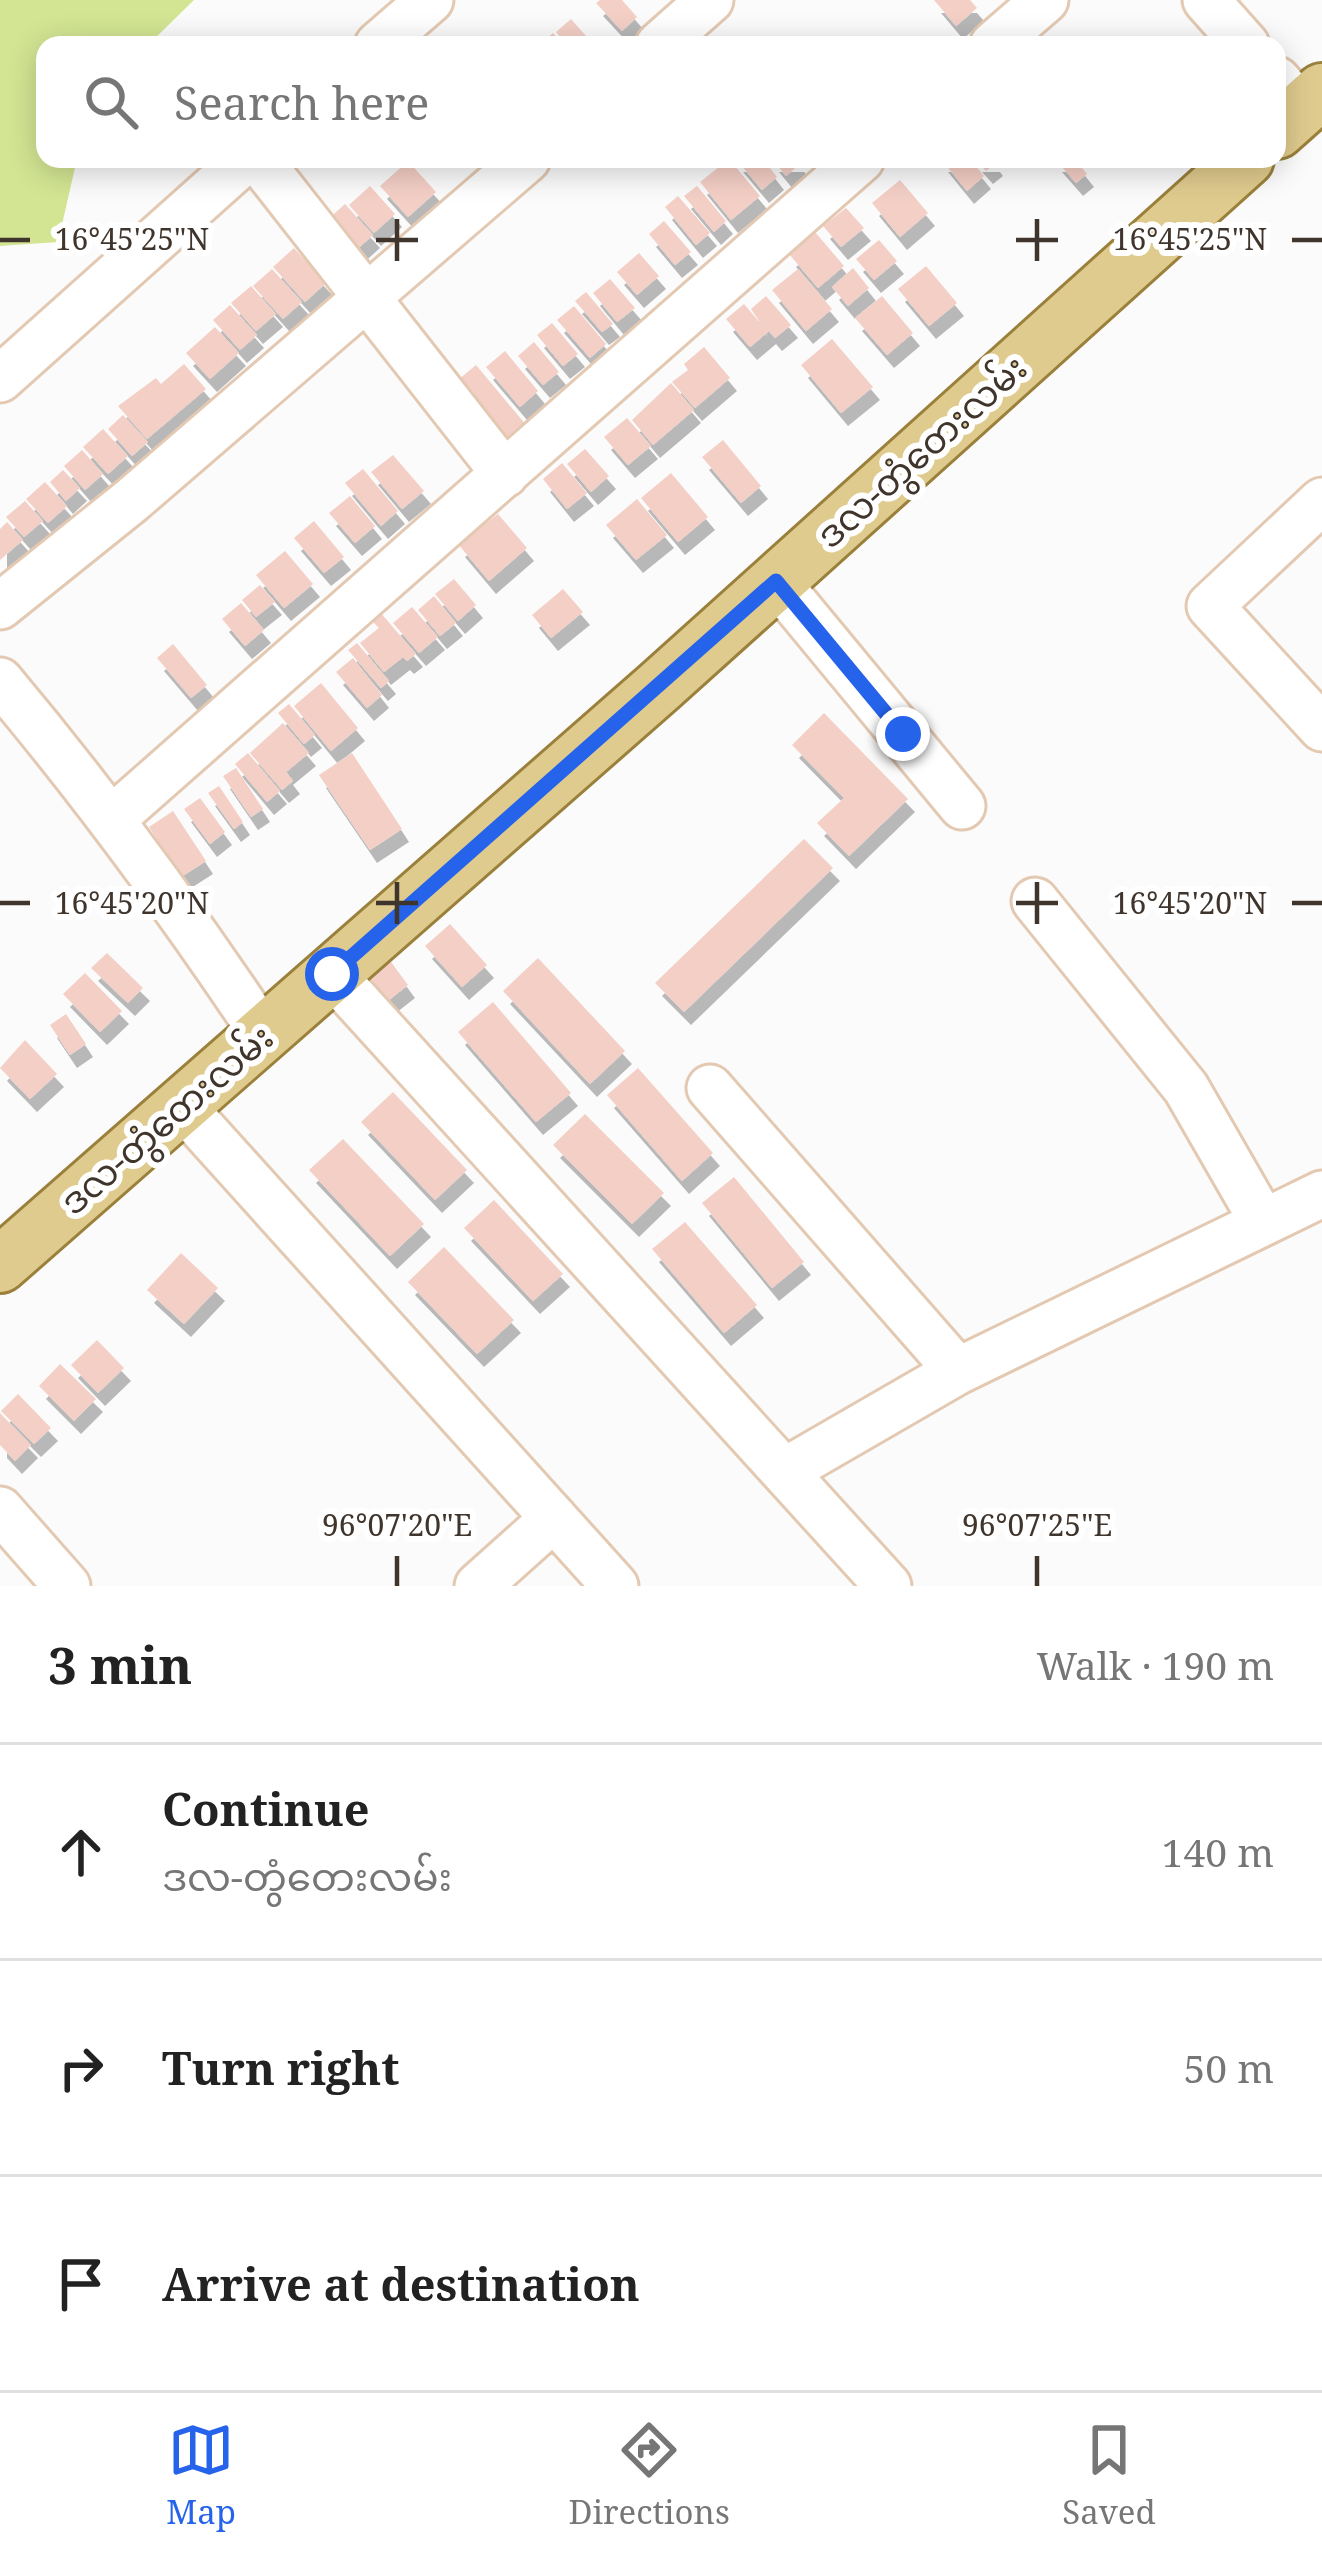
<!DOCTYPE html>
<meta charset="utf-8">
<style>
body{margin:0;font-family:"Noto Serif","Noto Sans Myanmar",serif;background:#f2f2f2;color:#222}
.stop{position:absolute;width:36px;height:36px;margin:-27px;border:9px solid #2563eb;border-radius:50%;background:#fff}
.stop.end{background:#2563eb;border-color:#fff;box-shadow:0 3px 12px #0008}
.list{margin:0;padding:0;list-style:none}
h2{display:flex;justify-content:space-between;align-items:center;height:156px;margin:0;padding:0 48px;font-size:51px}
h2 small{font-size:39px;font-weight:400;color:#767676}
.list li{display:grid;grid-template-columns:78px 1fr auto;gap:36px;align-items:center;box-sizing:border-box;height:216px;padding:0 48px;border-top:3px solid #e0e0e0}
.list b{display:block;font-size:45px;white-space:nowrap}
.list p{margin:0;font-size:39px;white-space:nowrap;color:#767676}
.list em{font-size:39px;font-style:normal;color:#767676}
.icon{flex:none;width:66px;height:66px;fill:none;stroke:currentColor;stroke-width:2;stroke-linecap:round;stroke-linejoin:round}
.map{position:relative;flex:none;width:1322px;height:1586px;overflow:hidden}
.search{position:absolute;background:#fff;box-shadow:0 6px 30px #0003;left:36px;right:36px;top:36px;height:132px;display:flex;align-items:center;gap:30px;box-sizing:border-box;padding:0 42px;border-radius:24px;color:#767676;font-size:45px}
.sheet{height:804px;background:#fff}
nav{display:flex;justify-content:space-around;align-items:center;box-sizing:border-box;height:168px;border-top:3px solid #e0e0e0;background:#fff;font-size:33px;color:#767676}
nav a{display:grid;justify-items:center;gap:6px}
nav .on{color:#2563eb}
.map>svg:first-child{display:block}
.water{fill:#d3e593}
.building{fill:#f4cfc6;filter:url(#shadow)}
.lines{fill:none;stroke-linecap:round;stroke-linejoin:round}
.minor-casing{stroke:#e4c9b2;stroke-width:51}
.major-casing{stroke:#9a803b;stroke-width:60}
.minor{stroke:#fff;stroke-width:45}
.major{stroke:#e0cb8e;stroke-width:54}
.route{stroke:#2563eb;stroke-width:15}
.ticks{fill:none;stroke:#40352c;stroke-width:4.5}
.labels{text-anchor:middle;dominant-baseline:central;stroke-width:12;stroke-linejoin:round;paint-order:stroke}
.street-label{font-size:36px;fill:#40352c;stroke:#fff}
.ticks-label{font-size:30px;text-anchor:middle;fill:#40352c;stroke:#fff;stroke-width:12;stroke-linejoin:round;paint-order:stroke}
</style>
<div class="map">
<svg width="1322" height="1586" viewBox="0 0 1322 1586">
<defs>
<filter id="shadow"><feDropShadow dx="7" dy="13" stdDeviation="0" flood-color="#0004"/></filter>
</defs>
<rect width="100%" height="100%" fill="#fbfbfb"/>
<path class="water" d="M 0,0 L 194,0 L 148,45 L 45,45 L 45,159 L 77,159 L 58,242 L 0,246 Z"/>
<path class="building" d="M 600,0 L 622,0 L 637,17 L 622,31 L 596,3 Z
M 934,0 L 970,0 L 977,8 L 956,26 Z
M 571,19 L 594,45 L 567,45 L 556,32 Z
M 553,33 L 564,45 L 539,45 Z
M 729,159 L 760,196 L 731,220 L 700,182 Z
M 736,159 L 763,159 L 777,177 L 762,190 Z
M 772,159 L 797,159 L 801,163 L 786,176 Z
M 941,159 L 970,159 L 984,176 L 967,191 Z
M 975,159 L 993,159 L 996,163 L 986,171 Z
M 1055,159 L 1075,159 L 1087,174 L 1076,183 Z
M 408,161 L 436,192 L 408,217 L 380,186 Z
M 900,180 L 928,213 L 900,237 L 872,203 Z
M 370,186 L 395,214 L 374,233 L 349,205 Z
M 697,186 L 726,221 L 714,232 L 684,196 Z
M 678,196 L 710,233 L 696,245 L 665,207 Z
M 345,204 L 373,235 L 353,253 L 325,222 Z
M 846,208 L 864,228 L 841,247 L 823,226 Z
M 664,221 L 691,252 L 675,265 L 649,234 Z
M 815,232 L 844,266 L 818,288 L 789,254 Z
M 879,240 L 897,261 L 874,280 L 856,259 Z
M 294,248 L 326,283 L 305,302 L 273,267 Z
M 639,253 L 659,276 L 637,295 L 617,272 Z
M 926,266 L 957,303 L 929,326 L 898,289 Z
M 853,268 L 869,288 L 848,306 L 832,287 Z
M 272,269 L 302,302 L 283,319 L 253,286 Z
M 798,269 L 832,309 L 806,331 L 772,290 Z
M 610,279 L 635,308 L 617,322 L 593,293 Z
M 251,286 L 276,314 L 256,331 L 231,303 Z
M 586,292 L 613,324 L 602,332 L 575,301 Z
M 766,296 L 791,325 L 775,338 L 769,331 L 750,347 L 726,319 L 744,304 L 761,324 L 751,309 Z
M 882,296 L 913,333 L 887,355 L 855,318 Z
M 230,305 L 257,335 L 240,350 L 213,320 Z
M 574,306 L 606,344 L 590,358 L 557,320 Z
M 552,323 L 578,354 L 563,366 L 537,335 Z
M 215,327 L 239,353 L 210,379 L 186,353 Z
M 832,339 L 873,387 L 841,413 L 801,365 Z
M 534,342 L 559,372 L 543,385 L 518,356 Z
M 704,347 L 730,378 L 695,408 L 672,382 L 688,370 L 684,364 Z
M 505,351 L 538,391 L 520,407 L 486,367 Z
M 184,364 L 206,389 L 147,439 L 118,406 L 156,378 L 161,384 Z
M 476,365 L 527,426 L 509,440 L 458,380 Z
M 671,383 L 694,410 L 653,445 L 632,420 Z
M 123,415 L 148,442 L 132,456 L 108,429 Z
M 627,418 L 651,446 L 628,465 L 604,437 Z
M 103,429 L 128,456 L 108,474 L 83,447 Z
M 723,440 L 761,486 L 741,503 L 702,457 Z
M 585,449 L 609,476 L 591,492 L 567,464 Z
M 82,450 L 103,474 L 85,490 L 64,466 Z
M 393,455 L 424,491 L 402,509 L 371,472 Z
M 562,463 L 587,493 L 567,509 L 543,479 Z
M 363,469 L 398,511 L 381,526 L 345,483 Z
M 63,470 L 80,488 L 66,501 L 50,482 Z
M 671,473 L 708,517 L 678,542 L 641,498 Z
M 45,482 L 67,506 L 48,523 L 26,499 Z
M 350,496 L 375,526 L 355,543 L 329,513 Z
M 637,499 L 667,535 L 636,560 L 606,525 Z
M 25,501 L 43,521 L 24,537 L 6,517 Z
M 498,514 L 527,548 L 489,581 L 458,544 Z
M 314,521 L 344,557 L 324,573 L 294,538 Z
M 7,522 L 23,540 L 0,560 L 0,529 Z
M 285,551 L 313,584 L 284,608 L 256,575 Z
M 454,579 L 476,605 L 458,621 L 435,594 Z
M 260,585 L 275,602 L 256,617 L 242,600 Z
M 563,589 L 583,612 L 551,638 L 532,615 Z
M 434,596 L 456,623 L 440,636 L 418,610 Z
M 241,603 L 264,630 L 245,646 L 222,619 Z
M 412,607 L 438,637 L 419,653 L 393,623 Z
M 380,612 L 416,654 L 407,661 L 403,657 L 384,672 L 360,643 L 379,628 L 370,619 Z
M 357,643 L 389,681 L 381,688 L 348,650 Z
M 173,644 L 207,685 L 191,698 L 157,658 Z
M 353,658 L 382,695 L 367,708 L 336,672 Z
M 321,683 L 358,728 L 331,751 L 294,706 Z
M 289,704 L 315,735 L 304,744 L 278,713 Z
M 824,713 L 908,799 L 849,856 L 817,823 L 844,798 L 792,745 Z
M 283,723 L 309,753 L 286,772 L 293,781 L 282,790 L 250,753 Z
M 248,753 L 280,791 L 267,802 L 235,764 Z
M 352,753 L 402,829 L 370,850 L 319,775 Z
M 236,768 L 263,809 L 251,817 L 223,776 Z
M 219,786 L 243,822 L 234,829 L 208,793 Z
M 200,798 L 225,832 L 210,844 L 184,809 Z
M 173,811 L 206,861 L 181,877 L 149,827 Z
M 804,839 L 833,868 L 684,1012 L 655,983 Z
M 450,924 L 487,965 L 462,987 L 425,946 Z
M 107,953 L 143,988 L 128,1003 L 91,968 Z
M 538,958 L 625,1051 L 590,1084 L 503,991 Z
M 391,962 L 408,985 L 380,1007 L 362,984 Z
M 85,973 L 122,1011 L 100,1032 L 63,994 Z
M 493,1002 L 571,1093 L 536,1122 L 458,1032 Z
M 66,1014 L 86,1044 L 70,1055 L 50,1025 Z
M 25,1040 L 57,1074 L 30,1099 L 0,1068 Z
M 638,1068 L 713,1153 L 682,1181 L 607,1095 Z
M 393,1092 L 467,1170 L 435,1200 L 361,1122 Z
M 585,1114 L 664,1193 L 632,1224 L 553,1145 Z
M 343,1139 L 424,1224 L 390,1256 L 309,1170 Z
M 734,1177 L 804,1262 L 772,1288 L 702,1203 Z
M 494,1200 L 563,1274 L 533,1301 L 464,1228 Z
M 685,1222 L 757,1305 L 724,1333 L 652,1249 Z
M 444,1247 L 514,1320 L 477,1354 L 408,1282 Z
M 181,1253 L 218,1288 L 184,1324 L 147,1290 Z
M 97,1340 L 124,1368 L 98,1393 L 71,1365 Z
M 60,1364 L 96,1399 L 74,1421 L 39,1386 Z
M 18,1394 L 51,1428 L 34,1444 L 1,1411 Z
M 0,1413 L 31,1445 L 15,1461 L 0,1445 Z"/>
<g class="lines">
<defs>
<path id="minor" d="M 1206,0 L 1246,45
M 378,45 L 430,0
M 659,45 L 710,0
M 993,45 L 1045,0
M 1277,80 L 1302,108
M 258,159 L 505,474
M 0,379 L 246,159
M 1322,501 L 1210,606 L 1322,728
M 776,581 L 962,806
M 0,606 L 132,500 L 527,159
M 0,681 C 95,794 181,911 263,1034
M 112,819 L 861,159
M 1035,901 L 1186,1088 L 1263,1222
M 332,974 L 888,1586
M 710,1088 L 958,1371
M 182,1106 L 615,1586
M 785,1471 L 958,1371 L 1322,1194
M 0,1510 L 67,1586
M 478,1586 L 554,1518"/>
<path id="major" d="M 1277,131 L 1322,91
M 0,1265 L 659,687 L 1246,159"/>
</defs>
<use href="#minor" class="minor-casing"/>
<use href="#major" class="major-casing"/>
<use href="#minor" class="minor"/>
<use href="#major" class="major"/>
</g>
<g class="lines">
<path class="route" d="M 332,974 L 776,581 L 903,734"/>
</g>
<path class="ticks" d="M 397,219 L 397,261M 1037,219 L 1037,261M 0,240 L 30,240M 376,240 L 418,240M 1016,240 L 1058,240M 1292,240 L 1322,240M 397,882 L 397,924M 1037,882 L 1037,924M 0,903 L 30,903M 376,903 L 418,903M 1016,903 L 1058,903M 1292,903 L 1322,903M 397,1556 L 397,1586M 1037,1556 L 1037,1586"/>
<g class="labels">
<g class="street-label">
<text transform="translate(921 451) rotate(-42)">ဒလ-တွံတေးလမ်း</text>
<text transform="translate(166 1119) rotate(-41)">ဒလ-တွံတေးလမ်း</text>
</g>
</g>
<g class="ticks-label">
<text x="132" y="250">16°45'25"N</text>
<text x="1190" y="250">16°45'25"N</text>
<text x="132" y="914">16°45'20"N</text>
<text x="1190" y="914">16°45'20"N</text>
<text x="397" y="1536">96°07'20"E</text>
<text x="1037" y="1536">96°07'25"E</text>
</g>
</svg>
<div class="stop" style="left:332px;top:974px"></div>
<div class="stop end" style="left:903px;top:734px"></div>
<div class="search"><svg class="icon" aria-label="search" viewBox="0 0 24 24"><circle cx="10" cy="10" r="6"/><path d="M15 15l6 6"/></svg>Search here</div>
</div>
<section class="sheet">
<h2>3 min<small>Walk · 190 m</small></h2>
<ul class="list">
<li><svg class="icon" aria-label="ahead" viewBox="0 0 24 24"><path d="M12 20V5M6 11l6-6 6 6"/></svg><div><b>Continue</b><p>ဒလ-တွံတေးလမ်း</p></div><em>140 m</em></li>
<li><svg class="icon" aria-label="right" viewBox="0 0 24 24"><path d="M7 20v-9h11M14 6l5 5-5 5"/></svg><div><b>Turn right</b></div><em>50 m</em></li>
<li><svg class="icon" aria-label="arrive" viewBox="0 0 24 24"><path d="M6 21V4h12l-3 4 3 4H6"/></svg><div><b>Arrive at destination</b></div></li>
</ul>
</section>
<nav>
<a class="on"><svg class="icon" aria-label="map" viewBox="0 0 24 24"><path d="M3 6l6-2 6 2 6-2v14l-6 2-6-2-6 2zM9 4v14M15 6v14"/></svg>Map</a>
<a><svg class="icon" aria-label="directions" viewBox="0 0 24 24"><path d="M12 3l9 9-9 9-9-9zM9 14v-3h6M13 9l2 2-2 2"/></svg>Directions</a>
<a><svg class="icon" aria-label="saved" viewBox="0 0 24 24"><path d="M7 4h10v16l-5-4-5 4z"/></svg>Saved</a>
</nav>
